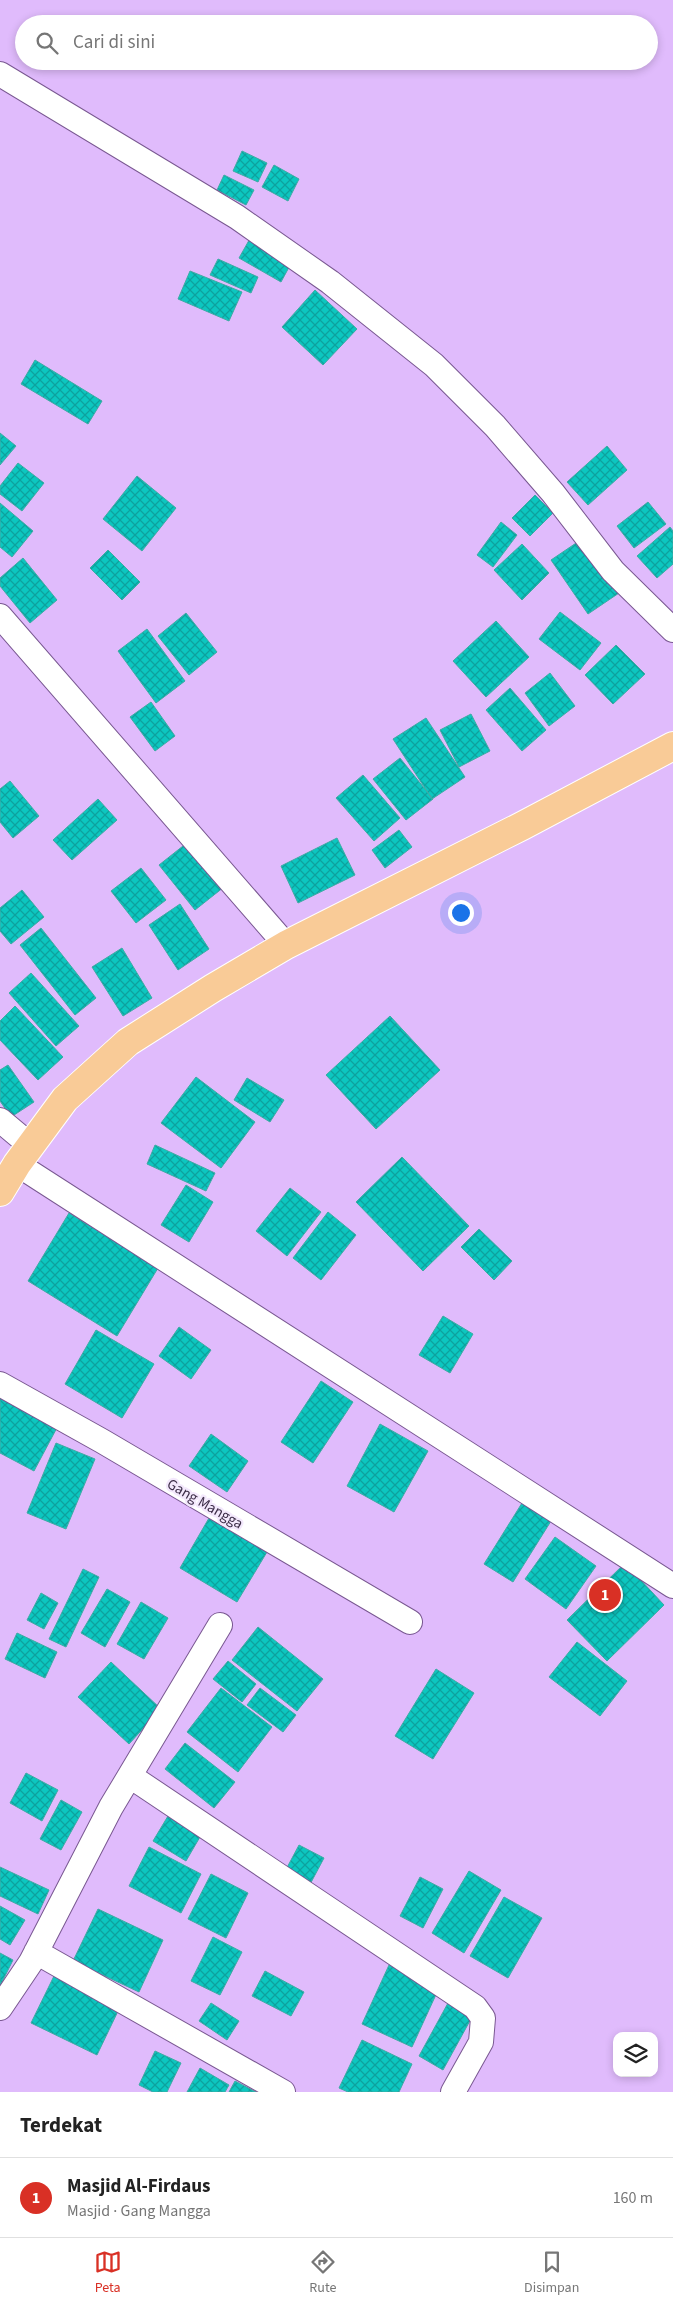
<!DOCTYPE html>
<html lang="id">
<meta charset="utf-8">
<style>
body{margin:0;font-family:"Source Sans 3",sans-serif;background:#f2f2f2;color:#222}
.controls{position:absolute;right:15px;bottom:15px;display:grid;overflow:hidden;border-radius:10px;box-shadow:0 2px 8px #0003}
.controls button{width:45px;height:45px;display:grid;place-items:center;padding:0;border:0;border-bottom:1px solid #e0e0e0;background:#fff;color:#222;font:25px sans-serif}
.you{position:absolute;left:460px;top:912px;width:18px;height:18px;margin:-12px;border:4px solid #fff;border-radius:50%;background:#1a73e8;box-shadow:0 0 0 8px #1a73e833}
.badge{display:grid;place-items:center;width:32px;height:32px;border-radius:50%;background:#d93025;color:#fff;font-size:16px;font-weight:700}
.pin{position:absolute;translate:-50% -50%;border:2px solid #fff;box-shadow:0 1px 5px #0006}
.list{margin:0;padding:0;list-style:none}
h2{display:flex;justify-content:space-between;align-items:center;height:65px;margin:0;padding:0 20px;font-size:21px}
h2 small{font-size:16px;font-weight:400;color:#767676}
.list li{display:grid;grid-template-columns:32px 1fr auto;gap:15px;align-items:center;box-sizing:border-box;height:80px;padding:0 20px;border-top:1px solid #e0e0e0}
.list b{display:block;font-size:19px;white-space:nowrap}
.list p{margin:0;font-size:16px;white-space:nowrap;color:#767676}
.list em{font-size:16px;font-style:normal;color:#767676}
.icon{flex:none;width:28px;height:28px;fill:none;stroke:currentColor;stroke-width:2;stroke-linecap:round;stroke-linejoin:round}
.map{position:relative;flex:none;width:673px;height:2092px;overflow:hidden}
.search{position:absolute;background:#fff;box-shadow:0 2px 8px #0003;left:15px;right:15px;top:15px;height:55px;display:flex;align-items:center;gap:12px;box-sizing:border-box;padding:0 18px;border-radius:28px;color:#767676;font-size:19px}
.sheet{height:145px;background:#fff}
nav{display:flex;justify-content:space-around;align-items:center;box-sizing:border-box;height:70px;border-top:1px solid #e0e0e0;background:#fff;font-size:14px;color:#767676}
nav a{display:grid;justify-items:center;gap:2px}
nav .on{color:#d93025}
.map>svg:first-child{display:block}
.building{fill:url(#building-cross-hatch);stroke:#40aaa4}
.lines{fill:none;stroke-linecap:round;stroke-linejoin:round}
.street-casing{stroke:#795891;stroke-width:26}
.highway-casing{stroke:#fff;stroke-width:30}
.street{stroke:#fff;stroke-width:24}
.highway{stroke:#f9cb97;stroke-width:28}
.labels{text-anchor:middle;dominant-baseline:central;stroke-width:4.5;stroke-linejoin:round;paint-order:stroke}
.street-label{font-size:15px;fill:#3d2e48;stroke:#f3e8fc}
</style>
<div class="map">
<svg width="673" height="2092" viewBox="0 0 673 2092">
<defs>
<pattern id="building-cross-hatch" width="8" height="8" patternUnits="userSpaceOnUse" patternTransform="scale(1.25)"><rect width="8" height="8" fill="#0cc7c0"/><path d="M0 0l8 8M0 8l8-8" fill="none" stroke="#0da29e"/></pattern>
</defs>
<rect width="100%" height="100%" fill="#e0bbfc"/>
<path class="building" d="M 242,151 L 267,163 L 258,182 L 233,171 Z
M 274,165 L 299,179 L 288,201 L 262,187 Z
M 224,175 L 254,190 L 246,205 L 217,190 Z
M 252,235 L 294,258 L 281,282 L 239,258 Z
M 218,259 L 258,277 L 251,293 L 210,275 Z
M 190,271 L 242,292 L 229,321 L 178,299 Z
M 315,290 L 357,329 L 323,365 L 282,327 Z
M 35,360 L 102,401 L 88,424 L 21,384 Z
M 0,433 L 16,446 L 0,465 Z
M 607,446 L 627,470 L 588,505 L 567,482 Z
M 18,463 L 44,483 L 22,511 L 0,494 L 0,486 Z
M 137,476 L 176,508 L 142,551 L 103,519 Z
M 535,495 L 553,513 L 530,536 L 512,518 Z
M 648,502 L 666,524 L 634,548 L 617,526 Z
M 0,503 L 33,531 L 12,557 L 0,547 Z
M 501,522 L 517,535 L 493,567 L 477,555 Z
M 670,527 L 673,531 L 673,564 L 657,578 L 637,556 Z
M 585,537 L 622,591 L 588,614 L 551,560 Z
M 522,544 L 549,573 L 522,600 L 494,570 Z
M 108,550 L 140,582 L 122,600 L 90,568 Z
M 23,558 L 57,600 L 30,623 L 0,586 L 0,578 Z
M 560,612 L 601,643 L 580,670 L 539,639 Z
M 186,613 L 217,652 L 189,675 L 158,636 Z
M 496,621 L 529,657 L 486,697 L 453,661 Z
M 147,629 L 185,681 L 156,703 L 118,651 Z
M 616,645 L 645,674 L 613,704 L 585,675 Z
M 550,673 L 575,706 L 549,726 L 525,693 Z
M 510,688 L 546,730 L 522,751 L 486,710 Z
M 151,702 L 175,736 L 155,751 L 130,717 Z
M 471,714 L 490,751 L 459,767 L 440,730 Z
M 426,718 L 465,777 L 432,799 L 393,739 Z
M 400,758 L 433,799 L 406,820 L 373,779 Z
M 363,775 L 400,818 L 374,841 L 336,798 Z
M 10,781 L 39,816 L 13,838 L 0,822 L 0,789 Z
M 98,799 L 117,820 L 72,860 L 53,840 Z
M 399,830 L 412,847 L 385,868 L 372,850 Z
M 337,838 L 355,875 L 298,903 L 281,866 Z
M 188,842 L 224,887 L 195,910 L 159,865 Z
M 141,868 L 166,900 L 136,923 L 111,891 Z
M 22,890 L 44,917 L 11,944 L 0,931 L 0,908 Z
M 180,904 L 209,949 L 178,970 L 149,925 Z
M 41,928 L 96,998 L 75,1015 L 20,945 Z
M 122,948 L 152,998 L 123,1016 L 92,967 Z
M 31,973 L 79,1026 L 56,1046 L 9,993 Z
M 15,1006 L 63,1057 L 38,1080 L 0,1040 L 0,1021 Z
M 390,1016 L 440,1070 L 376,1129 L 326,1075 Z
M 8,1065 L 34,1102 L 11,1117 L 0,1101 L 0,1070 Z
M 196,1077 L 255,1122 L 221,1168 L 161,1123 Z
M 247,1078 L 284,1100 L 270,1122 L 234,1100 Z
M 155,1145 L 215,1173 L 206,1191 L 147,1164 Z
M 402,1157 L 469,1226 L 423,1271 L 356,1202 Z
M 186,1185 L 213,1202 L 189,1242 L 161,1225 Z
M 290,1188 L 321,1212 L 287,1256 L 256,1231 Z
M 328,1212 L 356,1235 L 321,1280 L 293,1258 Z
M 69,1213 L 158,1268 L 117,1336 L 28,1281 Z
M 479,1229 L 512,1261 L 494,1280 L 461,1247 Z
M 443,1316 L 473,1334 L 450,1373 L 419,1355 Z
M 179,1327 L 211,1350 L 191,1379 L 159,1356 Z
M 96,1330 L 154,1364 L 122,1418 L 65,1384 Z
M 321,1381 L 353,1402 L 313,1463 L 281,1442 Z
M 0,1390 L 60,1422 L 34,1471 L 0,1453 Z
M 380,1424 L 428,1451 L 394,1512 L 347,1486 Z
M 211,1434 L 248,1461 L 227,1492 L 189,1466 Z
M 56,1443 L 95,1459 L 66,1529 L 27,1513 Z
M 522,1503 L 551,1521 L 513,1582 L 484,1564 Z
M 209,1518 L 267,1552 L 237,1602 L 180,1568 Z
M 555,1537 L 596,1566 L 566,1609 L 525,1579 Z
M 625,1563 L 664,1605 L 607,1661 L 567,1620 Z
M 83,1569 L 99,1577 L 66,1647 L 49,1639 Z
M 107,1589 L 130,1602 L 105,1647 L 81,1633 Z
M 41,1593 L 58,1603 L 44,1629 L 27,1620 Z
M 141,1602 L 168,1618 L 144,1659 L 117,1644 Z
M 258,1627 L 323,1679 L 297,1711 L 232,1660 Z
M 17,1633 L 57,1652 L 45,1678 L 5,1659 Z
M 577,1642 L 627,1681 L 600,1716 L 549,1677 Z
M 228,1661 L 256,1684 L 242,1702 L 213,1679 Z
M 111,1662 L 161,1709 L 129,1744 L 78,1697 Z
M 436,1669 L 474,1693 L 433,1759 L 395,1736 Z
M 221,1688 L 272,1727 L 238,1772 L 187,1732 Z
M 260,1688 L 296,1715 L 283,1732 L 247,1705 Z
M 185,1743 L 235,1782 L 214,1808 L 165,1769 Z
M 26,1773 L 58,1790 L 42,1821 L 10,1803 Z
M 61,1800 L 82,1812 L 61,1850 L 40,1839 Z
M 171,1811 L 204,1830 L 186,1861 L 153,1841 Z
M 299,1845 L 324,1858 L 307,1890 L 282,1877 Z
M 149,1847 L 201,1874 L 181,1913 L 129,1886 Z
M 0,1867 L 49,1890 L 38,1914 L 0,1896 Z
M 469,1871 L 501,1890 L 464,1953 L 432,1933 Z
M 211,1874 L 248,1893 L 226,1938 L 188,1919 Z
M 420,1877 L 443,1889 L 423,1928 L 400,1916 Z
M 504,1897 L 542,1918 L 508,1978 L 470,1956 Z
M 0,1906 L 25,1920 L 10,1945 L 0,1939 Z
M 98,1909 L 163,1940 L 139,1992 L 73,1961 Z
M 213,1937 L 242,1952 L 220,1995 L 191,1981 Z
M 0,1953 L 13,1960 L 0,1986 Z
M 389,1965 L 439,1988 L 412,2047 L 362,2024 Z
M 265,1971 L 304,1992 L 291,2016 L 252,1996 Z
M 54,1976 L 120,2007 L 97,2055 L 31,2023 Z
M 211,2003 L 239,2021 L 227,2040 L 199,2021 Z
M 448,2003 L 472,2017 L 443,2070 L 419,2056 Z
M 362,2040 L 412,2064 L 399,2092 L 348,2092 L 339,2088 Z
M 155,2051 L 181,2063 L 167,2092 L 153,2092 L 139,2085 Z
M 200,2068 L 229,2085 L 225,2092 L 187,2092 Z
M 235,2081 L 256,2092 L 229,2092 Z"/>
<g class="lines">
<defs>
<path id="street" d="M 0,74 L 237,217 L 330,282 L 434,365 L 495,426 L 553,493 L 613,571 L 673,630
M 0,616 L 286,945
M 0,1120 L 31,1146
M 17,1164 L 673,1586
M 0,1384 L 102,1441 L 410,1622
M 130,1776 L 475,2007 L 483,2018 L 481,2042 L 453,2092
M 36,1952 L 283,2092
M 0,2008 L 31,1962 L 111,1807 L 220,1625"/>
<path id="highway" d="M 0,1192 L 17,1164 L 65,1099 L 128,1042 L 213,988 L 286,945 L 522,826 L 673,746"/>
</defs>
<use href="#street" class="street-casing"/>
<use href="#highway" class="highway-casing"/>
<use href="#street" class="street"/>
<use href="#highway" class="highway"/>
</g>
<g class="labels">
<g class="street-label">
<text transform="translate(205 1504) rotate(30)">Gang Mangga</text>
</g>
</g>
</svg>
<div class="controls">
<button><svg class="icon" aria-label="layers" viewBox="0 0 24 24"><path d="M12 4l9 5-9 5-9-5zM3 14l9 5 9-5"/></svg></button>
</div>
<div class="you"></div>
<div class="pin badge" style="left:605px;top:1595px">1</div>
<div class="search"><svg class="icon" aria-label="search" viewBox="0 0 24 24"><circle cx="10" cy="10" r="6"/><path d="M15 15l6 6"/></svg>Cari di sini</div>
</div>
<section class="sheet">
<h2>Terdekat<small></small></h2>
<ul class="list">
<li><span class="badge">1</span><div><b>Masjid Al-Firdaus</b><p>Masjid · Gang Mangga</p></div><em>160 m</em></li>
</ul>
</section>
<nav>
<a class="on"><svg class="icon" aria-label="map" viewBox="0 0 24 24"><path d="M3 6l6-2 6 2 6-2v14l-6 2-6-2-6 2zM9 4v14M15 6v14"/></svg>Peta</a>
<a><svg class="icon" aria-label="directions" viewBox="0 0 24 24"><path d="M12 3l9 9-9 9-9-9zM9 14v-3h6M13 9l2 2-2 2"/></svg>Rute</a>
<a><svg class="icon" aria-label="saved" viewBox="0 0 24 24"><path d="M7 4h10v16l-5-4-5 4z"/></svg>Disimpan</a>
</nav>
